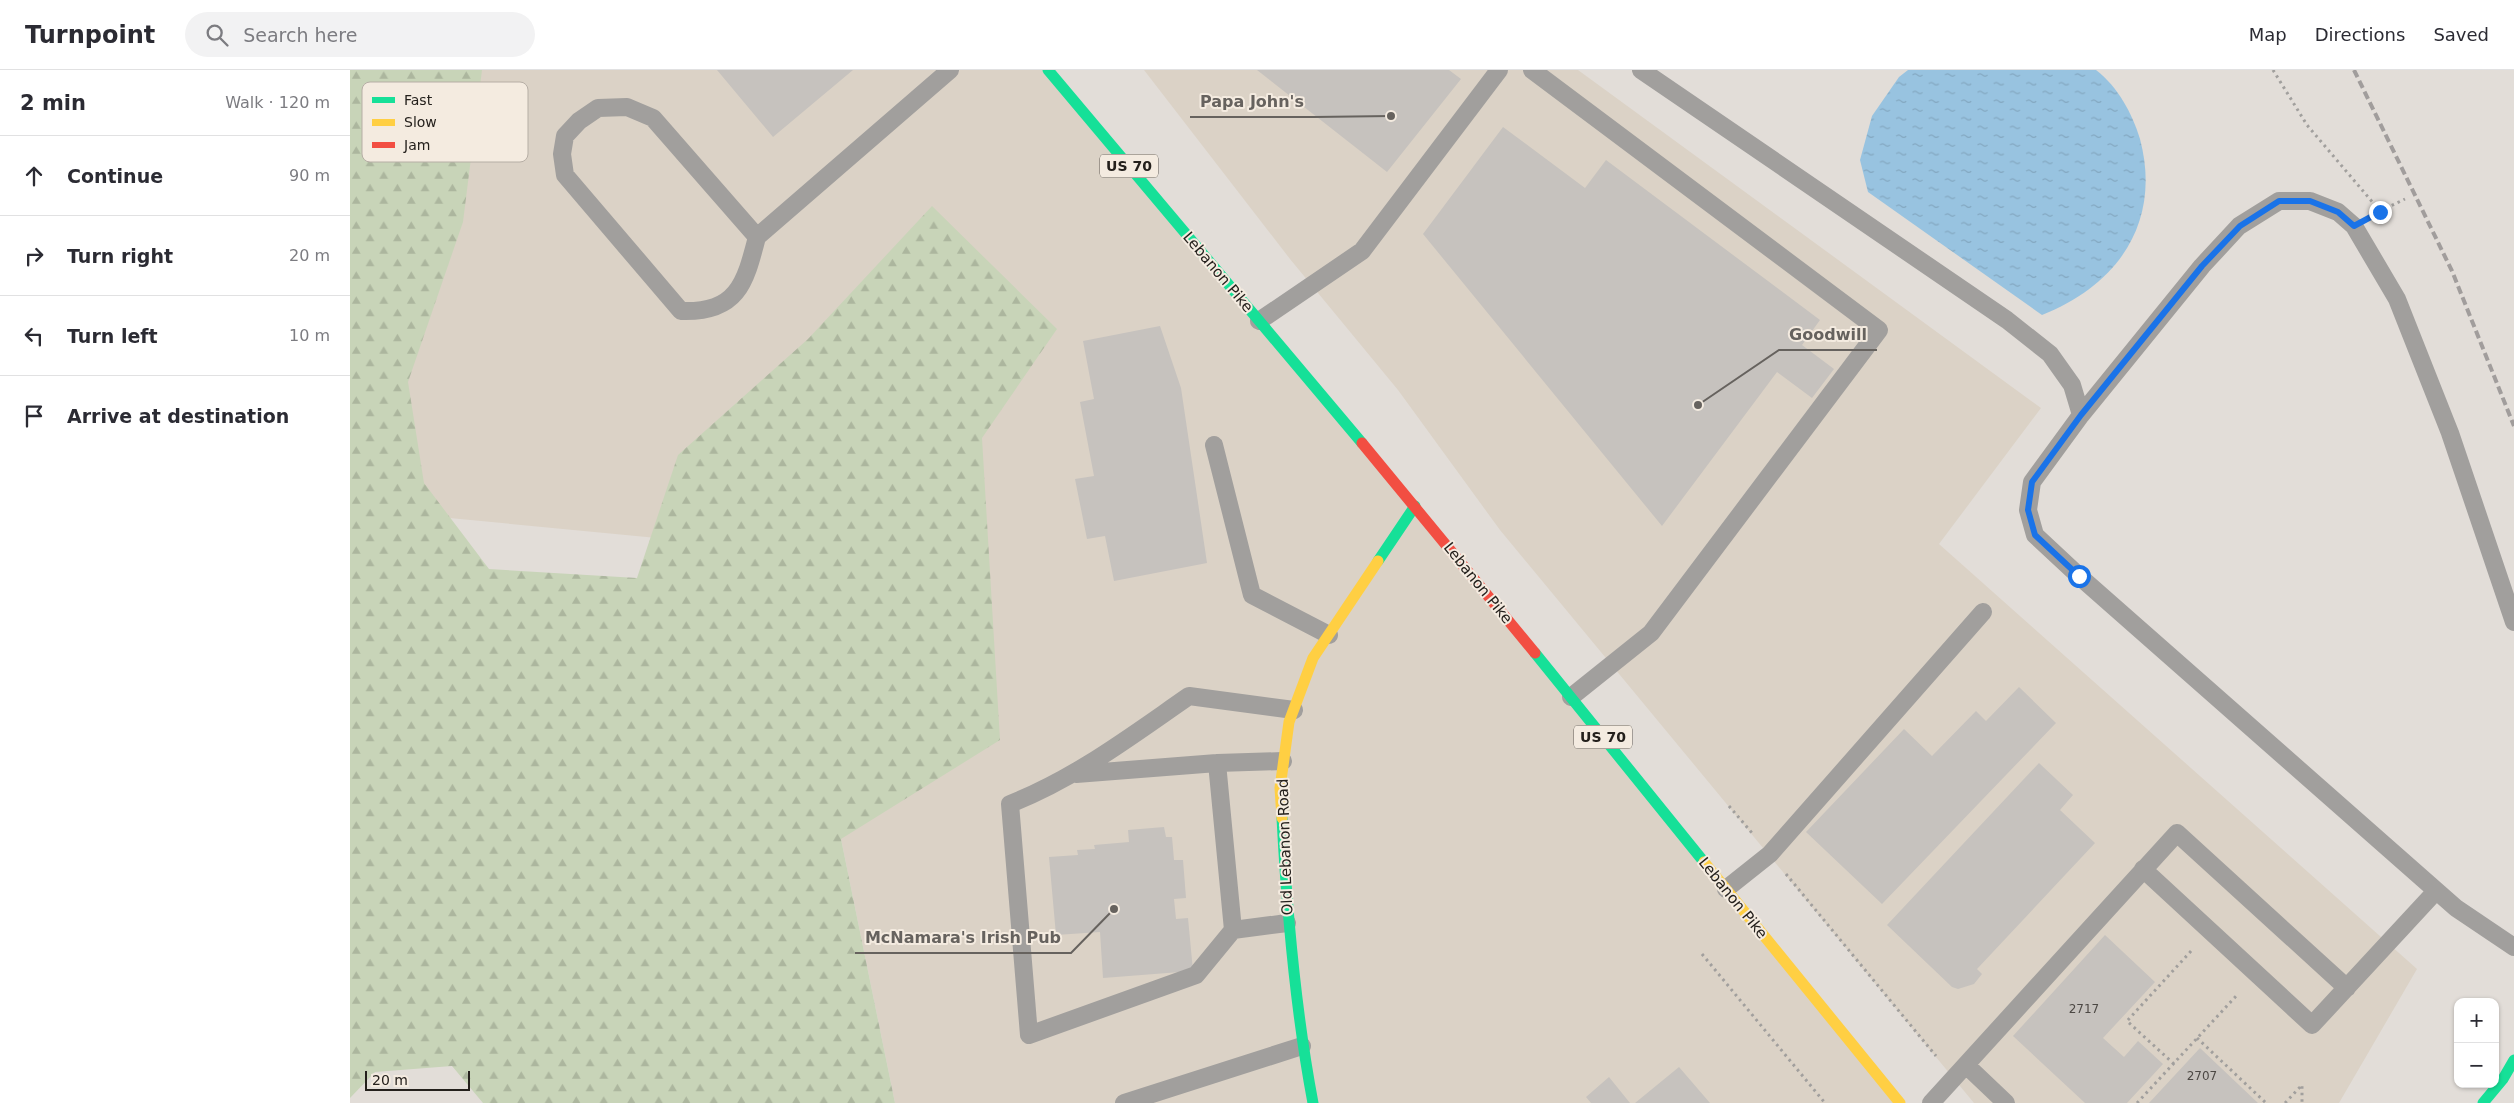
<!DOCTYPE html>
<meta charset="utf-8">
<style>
body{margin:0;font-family:"DejaVu Sans",sans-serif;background:#f2f2f3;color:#2b2b33}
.controls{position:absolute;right:15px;bottom:15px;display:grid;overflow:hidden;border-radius:10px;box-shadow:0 1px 4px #0004}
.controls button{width:45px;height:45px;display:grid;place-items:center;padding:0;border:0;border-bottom:1px solid #e1e1e2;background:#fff;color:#2b2b33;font:25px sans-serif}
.scale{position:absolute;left:15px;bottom:12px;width:105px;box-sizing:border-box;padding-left:5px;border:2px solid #24201c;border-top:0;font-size:14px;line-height:18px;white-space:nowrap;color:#24201c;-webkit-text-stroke:4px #f4ebe0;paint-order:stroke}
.stop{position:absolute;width:15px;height:15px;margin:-11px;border:4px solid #1a73e8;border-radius:50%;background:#fff}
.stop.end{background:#1a73e8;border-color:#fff;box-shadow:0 1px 5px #0008}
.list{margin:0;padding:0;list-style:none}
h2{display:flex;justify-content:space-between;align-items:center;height:65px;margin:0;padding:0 20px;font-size:21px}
h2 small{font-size:16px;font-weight:400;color:#7c7c81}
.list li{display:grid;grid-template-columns:32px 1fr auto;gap:15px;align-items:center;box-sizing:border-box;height:80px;padding:0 20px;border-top:1px solid #e1e1e2}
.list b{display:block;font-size:19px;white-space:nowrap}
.list em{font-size:16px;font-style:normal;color:#7c7c81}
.icon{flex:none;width:28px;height:28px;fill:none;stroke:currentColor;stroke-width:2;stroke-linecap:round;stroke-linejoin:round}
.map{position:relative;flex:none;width:2164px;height:1033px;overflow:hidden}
header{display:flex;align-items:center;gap:30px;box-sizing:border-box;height:70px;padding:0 25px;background:#fff;border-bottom:1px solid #e1e1e2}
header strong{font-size:24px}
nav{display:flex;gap:28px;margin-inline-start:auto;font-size:18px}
.search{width:350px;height:45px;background:#f2f2f3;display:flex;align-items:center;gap:12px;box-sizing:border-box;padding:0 18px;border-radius:28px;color:#7c7c81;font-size:19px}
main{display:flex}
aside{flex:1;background:#fff}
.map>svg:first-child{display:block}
.built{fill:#dbd2c6}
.forest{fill:url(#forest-firs)}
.water{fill:url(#water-ripples)}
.building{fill:#c6c2be}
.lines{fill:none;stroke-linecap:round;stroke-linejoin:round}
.path{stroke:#a19f9d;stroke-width:3;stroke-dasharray:2.5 4;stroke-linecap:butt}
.lane{stroke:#a19f9d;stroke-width:18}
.fast{stroke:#16e098;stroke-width:11}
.slow{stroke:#ffcf43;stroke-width:11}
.jam{stroke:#f24e42;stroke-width:11}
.rail{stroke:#a19d9c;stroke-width:4;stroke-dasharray:8 4;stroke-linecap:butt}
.route{stroke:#1a73e8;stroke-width:6}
.labels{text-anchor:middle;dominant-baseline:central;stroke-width:4;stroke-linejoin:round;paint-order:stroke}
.number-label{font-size:12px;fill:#4c4844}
.shield{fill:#f4ebe0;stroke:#625d57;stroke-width:1}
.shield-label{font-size:14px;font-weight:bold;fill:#24201c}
.street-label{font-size:15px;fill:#24201c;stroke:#f4ebe0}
.key{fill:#f4ebe0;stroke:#b6aea5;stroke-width:1}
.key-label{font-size:14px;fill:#24201c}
.leader{fill:none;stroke:#66625e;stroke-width:2}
.callout-dot{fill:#66625e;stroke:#f4ebe0;stroke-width:2}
.callout-label{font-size:16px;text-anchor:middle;font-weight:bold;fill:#66625e;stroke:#f4ebe0;stroke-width:4;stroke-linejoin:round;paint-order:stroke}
</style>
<header>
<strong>Turnpoint</strong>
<div class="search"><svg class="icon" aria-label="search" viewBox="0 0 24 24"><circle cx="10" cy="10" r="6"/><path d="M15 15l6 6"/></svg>Search here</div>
<nav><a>Map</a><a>Directions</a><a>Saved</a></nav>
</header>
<main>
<aside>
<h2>2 min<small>Walk · 120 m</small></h2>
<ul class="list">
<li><svg class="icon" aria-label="ahead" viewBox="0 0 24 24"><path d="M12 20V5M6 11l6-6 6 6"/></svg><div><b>Continue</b></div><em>90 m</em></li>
<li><svg class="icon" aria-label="right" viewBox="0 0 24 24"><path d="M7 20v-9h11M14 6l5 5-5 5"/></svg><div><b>Turn right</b></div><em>20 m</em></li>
<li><svg class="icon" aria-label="left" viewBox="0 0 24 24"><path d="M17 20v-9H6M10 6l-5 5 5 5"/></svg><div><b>Turn left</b></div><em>10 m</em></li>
<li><svg class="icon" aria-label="arrive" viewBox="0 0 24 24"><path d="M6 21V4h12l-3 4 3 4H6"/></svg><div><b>Arrive at destination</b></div></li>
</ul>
</aside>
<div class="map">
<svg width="2164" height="1033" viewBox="0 0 2164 1033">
<defs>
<pattern id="forest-firs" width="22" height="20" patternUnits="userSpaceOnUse" patternTransform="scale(1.25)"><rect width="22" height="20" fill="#c8d4b8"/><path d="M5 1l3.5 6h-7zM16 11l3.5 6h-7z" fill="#acb69e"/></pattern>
<pattern id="water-ripples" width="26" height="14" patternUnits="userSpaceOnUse" patternTransform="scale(1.25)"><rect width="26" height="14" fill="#98c3e0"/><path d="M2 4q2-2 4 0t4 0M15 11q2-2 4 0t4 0" fill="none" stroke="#83a7c0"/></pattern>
</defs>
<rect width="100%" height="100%" fill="#e2ddd8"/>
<path class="built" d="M 0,0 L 698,0 L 1550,1033 L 545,1033 L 491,769 L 443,481 L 47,443 Z
M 794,0 L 1228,0 L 1691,338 L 1589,474 L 2067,899 L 1989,1033 L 1624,1033 L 1150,460 L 1048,320 L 940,189 Z"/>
<path class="forest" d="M 0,0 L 132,0 L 113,152 L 58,312 L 74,413 L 139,499 L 287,508 L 328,385 L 458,269 L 582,136 L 707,259 L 632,368 L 650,670 L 491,769 L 545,1033 L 133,1033 L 102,996 L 25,1002 L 0,1028 Z"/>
<path class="water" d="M 1558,0 L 1746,0 C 1768,17 1782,43 1790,69 C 1812,152 1768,215 1692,245 L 1518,122 L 1510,90 L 1522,46 L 1549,7 Z"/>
<path class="building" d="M 367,0 L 503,0 L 423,67 Z
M 907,0 L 1099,0 L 1111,9 L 1037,102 Z
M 1153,57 L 1235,118 L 1256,90 L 1470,250 L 1452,275 L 1484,299 L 1462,328 L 1427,302 L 1312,456 L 1073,164 Z
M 810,256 L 831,318 L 857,493 L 764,511 L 755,466 L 737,469 L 725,409 L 744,406 L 730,332 L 744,329 L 733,271 Z
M 1669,617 L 1706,653 L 1532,834 L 1456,762 L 1554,659 L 1582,686 L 1626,641 L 1636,651 Z
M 1689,693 L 1723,725 L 1710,740 L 1745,773 L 1627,899 L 1632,904 L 1624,914 L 1608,919 L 1602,917 L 1537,855 Z
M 814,757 L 816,767 L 822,767 L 824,790 L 833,790 L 836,828 L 824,829 L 826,849 L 838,848 L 843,901 L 753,908 L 750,862 L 706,865 L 699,787 L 728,785 L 727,780 L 745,779 L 744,775 L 779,772 L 778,760 Z
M 1755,865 L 1805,912 L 1753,968 L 1774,987 L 1788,971 L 1813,994 L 1777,1033 L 1735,1033 L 1663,966 Z
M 1850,978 L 1908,1033 L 1799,1033 Z
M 1329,997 L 1360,1033 L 1285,1033 Z
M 1259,1007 L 1280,1033 L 1241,1033 L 1236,1027 Z"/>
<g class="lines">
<path class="path" d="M 1923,0 L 1957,55 L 2030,141 L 2027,143
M 2030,141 L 2055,129
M 1379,736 L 1402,763
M 1436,804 L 1586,986
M 1352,884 L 1475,1033
M 1847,968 L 1916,1033
M 1824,994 L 1777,951 L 1842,880
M 1787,1033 L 1888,924
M 1935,1033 L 1952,1015 L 1952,1033"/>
<path class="lane" d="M 1182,0 L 1529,260 L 1301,563 L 1221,627
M 1291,0 L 1657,250 L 1700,284 L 1722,315 L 1731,345
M 407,167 L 303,48 L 277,37 L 248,38 L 229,51 L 215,66 L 212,84 L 215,105 L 331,241 C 387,243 395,214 407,167 L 600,0
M 909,251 L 1012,181 L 1149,0
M 864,375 L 902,525 L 979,565
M 2164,552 L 2100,363 L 2047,229 L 2004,156 L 1988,142 L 1960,131 L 1929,131 L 1889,156 L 1852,196 L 1731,345 L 1682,412 L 1678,440 L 1685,465 L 1729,506 L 2106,838 L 2164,877
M 726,704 L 867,693
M 1793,799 L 1962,955 L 2086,821
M 1376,819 L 1420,784 L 1633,542
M 937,853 L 883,860 L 846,905 L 679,965 L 660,734 C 726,708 781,666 839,626 L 944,640
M 883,860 L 867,693 L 933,691
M 1616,995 L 1656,1033
M 774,1033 L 952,976
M 1581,1033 L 1827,763 L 1997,918"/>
<path class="fast" d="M 698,0 L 1012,373
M 1028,491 L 1065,436
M 1185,583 L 1354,792
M 932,748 C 937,844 945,938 963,1033
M 2133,1033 L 2153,1009 L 2164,990"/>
<path class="slow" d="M 932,748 L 930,718 L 939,652 L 963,588 L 1028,491
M 1354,792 L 1550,1033"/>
<path class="jam" d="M 1012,373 L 1185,583"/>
<path class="rail" d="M 2004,0 L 2102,201 L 2164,356"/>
</g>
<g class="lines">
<path class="route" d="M 1729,506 L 1685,465 L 1678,440 L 1682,412 L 1731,345 L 1852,196 L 1890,156 L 1929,131 L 1960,131 L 1988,142 L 2004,156 L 2030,142"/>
</g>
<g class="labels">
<g class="number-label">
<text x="1734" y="939">2717</text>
<text x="1852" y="1006">2707</text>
</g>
<g class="shield">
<rect x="750" y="84.5" width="58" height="23" rx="4"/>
<rect x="1224" y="655.5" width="58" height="23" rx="4"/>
</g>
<g class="shield-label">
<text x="779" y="96">US 70</text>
<text x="1253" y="667">US 70</text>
</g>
<g class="street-label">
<text transform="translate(868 202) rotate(50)">Lebanon Pike</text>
<text transform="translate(1128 513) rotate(51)">Lebanon Pike</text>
<text transform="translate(935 777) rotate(-92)">Old Lebanon Road</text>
<text transform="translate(1383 828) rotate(51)">Lebanon Pike</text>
</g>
</g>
<rect x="12" y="12" width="166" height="80" rx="8" class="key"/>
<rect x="22" y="27" width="23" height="6" fill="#16e098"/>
<rect x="22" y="49" width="23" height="7" fill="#ffcf43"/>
<rect x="22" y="72" width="23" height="6" fill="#f24e42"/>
<g class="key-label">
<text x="54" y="35">Fast</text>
<text x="54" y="57">Slow</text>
<text x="54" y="80">Jam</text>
</g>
<path class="leader" d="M1041 46L964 47H840M1348 335L1429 280H1527M764 839L721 883H505"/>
<g class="callout-dot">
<circle cx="1041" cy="46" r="5"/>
<circle cx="1348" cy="335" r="5"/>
<circle cx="764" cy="839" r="5"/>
</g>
<g class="callout-label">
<text x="902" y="37">Papa John's</text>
<text x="1478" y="270">Goodwill</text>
<text x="613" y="873">McNamara's Irish Pub</text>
</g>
</svg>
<div class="controls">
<button>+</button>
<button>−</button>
</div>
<div class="scale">20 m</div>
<div class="stop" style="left:1729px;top:506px"></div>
<div class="stop end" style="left:2030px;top:142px"></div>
</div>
</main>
